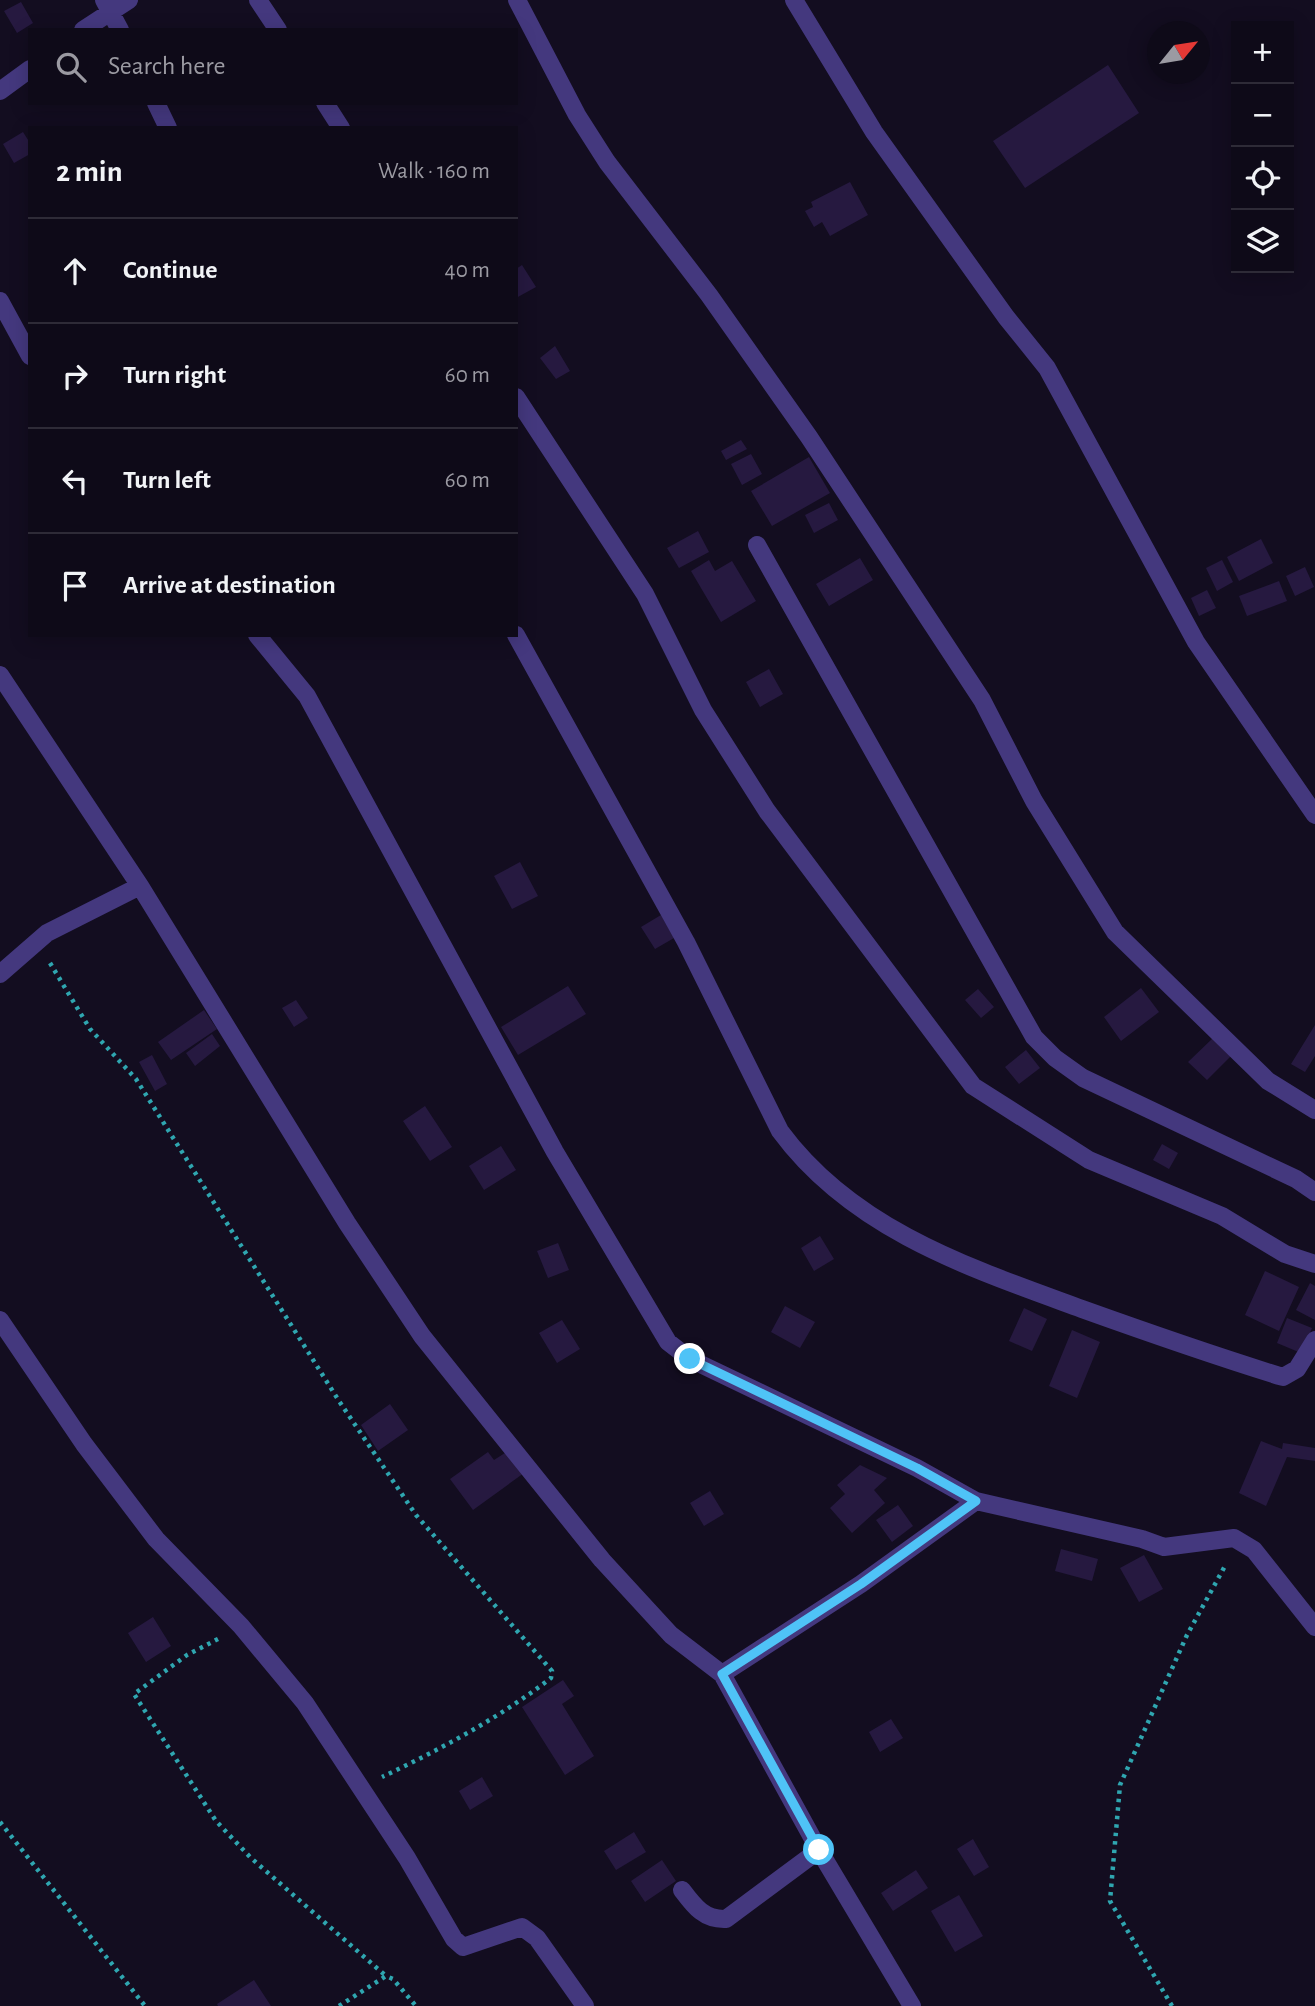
<!DOCTYPE html>
<meta charset="utf-8">
<style>
body{margin:0;font-family:"Alegreya Sans",sans-serif;background:#1c1825;color:#f1f3f6}
.controls{position:absolute;right:21px;top:21px;display:grid;overflow:hidden;border-radius:0px;box-shadow:0 4px 18px #0003}
.controls button{width:63px;height:63px;display:grid;place-items:center;padding:0;border:0;border-bottom:2px solid #2e2b37;background:#0e0a18;color:#f1f3f6;font:35px sans-serif}
.compass{position:absolute;left:1147px;top:21px;width:63px;height:63px;border-radius:50%;background:#0e0a18;box-shadow:0 4px 18px #0003;rotate:60deg}
.stop{position:absolute;width:21px;height:21px;margin:-16px;border:5px solid #4fc3f7;border-radius:50%;background:#fff}
.stop.end{background:#4fc3f7;border-color:#fff;box-shadow:0 2px 7px #0008}
.list{margin:0;padding:0;list-style:none}
h2{display:flex;justify-content:space-between;align-items:center;height:91px;margin:0;padding:0 28px;font-size:30px}
h2 small{font-size:23px;font-weight:400;color:#9b9aa2}
.list li{display:grid;grid-template-columns:46px 1fr auto;gap:21px;align-items:center;box-sizing:border-box;height:105px;padding:0 28px;border-top:2px solid #2e2b37}
.list b{display:block;font-size:26px;white-space:nowrap}
.list em{font-size:23px;font-style:normal;color:#9b9aa2}
.icon{flex:none;width:38px;height:38px;fill:none;stroke:currentColor;stroke-width:2;stroke-linecap:round;stroke-linejoin:round}
.map{position:relative;flex:none;width:1315px;height:2006px;overflow:hidden}
.search{position:absolute;background:#0e0a18;box-shadow:0 4px 18px #0003;left:28px;top:28px;width:490px;height:77px;display:flex;align-items:center;gap:18px;box-sizing:border-box;padding:0 24px;border-radius:0px;color:#9b9aa2;font-size:26px}
.panel{position:absolute;background:#0e0a18;box-shadow:0 4px 18px #0003;left:28px;top:126px;width:490px;height:511px;border-radius:0px}
.map>svg:first-child{display:block}
.building{fill:#261940}
.lines{fill:none;stroke-linecap:round;stroke-linejoin:round}
.path{stroke:#2fa6b0;stroke-width:4.5;stroke-dasharray:3.5 5;stroke-linecap:butt}
.minor{stroke:#44387e;stroke-width:18}
.route{stroke:#4fc3f7;stroke-width:9}
</style>
<div class="map">
<svg width="1315" height="2006" viewBox="0 0 1315 2006">
<rect width="100%" height="100%" fill="#130d20"/>
<path class="building" d="M 21,2 L 33,23 L 17,33 L 4,11 Z
M 1108,65 L 1139,113 L 1025,188 L 993,141 Z
M 23,132 L 30,143 L 30,154 L 14,163 L 3,144 Z
M 850,182 L 868,215 L 830,236 L 822,222 L 814,227 L 805,211 L 813,207 L 811,202 Z
M 522,265 L 536,287 L 516,298 L 516,269 Z
M 555,346 L 570,371 L 556,379 L 540,358 Z
M 741,440 L 747,449 L 726,460 L 721,451 Z
M 751,454 L 762,474 L 742,485 L 731,464 Z
M 809,457 L 830,493 L 772,526 L 751,491 Z
M 829,503 L 838,520 L 814,533 L 805,515 Z
M 698,531 L 709,552 L 679,568 L 667,548 Z
M 1261,539 L 1273,563 L 1239,581 L 1227,557 Z
M 860,558 L 873,580 L 829,606 L 816,584 Z
M 709,560 L 715,571 L 732,561 L 756,601 L 721,622 L 691,571 Z
M 1222,560 L 1233,582 L 1217,591 L 1206,568 Z
M 1305,567 L 1314,587 L 1295,596 L 1286,576 Z
M 1279,581 L 1287,601 L 1247,616 L 1239,596 Z
M 1207,590 L 1216,608 L 1199,616 L 1191,598 Z
M 769,669 L 783,694 L 760,707 L 746,682 Z
M 520,862 L 538,896 L 512,909 L 494,876 Z
M 661,915 L 674,938 L 655,949 L 641,927 Z
M 568,986 L 586,1014 L 518,1055 L 501,1027 Z
M 1141,988 L 1159,1012 L 1121,1041 L 1104,1017 Z
M 978,989 L 994,1007 L 981,1018 L 965,1000 Z
M 296,1000 L 308,1018 L 294,1027 L 282,1008 Z
M 204,1010 L 217,1029 L 171,1060 L 158,1042 Z
M 1315,1025 L 1315,1056 L 1305,1072 L 1291,1064 Z
M 212,1034 L 220,1046 L 195,1066 L 186,1053 Z
M 1213,1038 L 1231,1056 L 1207,1080 L 1188,1062 Z
M 1026,1050 L 1040,1068 L 1019,1084 L 1005,1067 Z
M 152,1055 L 167,1084 L 155,1091 L 139,1062 Z
M 425,1106 L 452,1147 L 430,1161 L 403,1121 Z
M 1162,1144 L 1178,1153 L 1169,1169 L 1153,1160 Z
M 501,1146 L 516,1170 L 484,1190 L 469,1166 Z
M 820,1236 L 834,1259 L 814,1271 L 801,1248 Z
M 558,1243 L 569,1270 L 548,1278 L 537,1251 Z
M 1265,1271 L 1299,1287 L 1279,1331 L 1245,1315 Z
M 1310,1283 L 1315,1286 L 1315,1320 L 1296,1310 Z
M 785,1306 L 815,1322 L 800,1348 L 771,1332 Z
M 1024,1308 L 1047,1319 L 1032,1351 L 1009,1341 Z
M 1287,1318 L 1312,1328 L 1301,1353 L 1277,1343 Z
M 562,1320 L 580,1349 L 557,1363 L 539,1333 Z
M 1072,1330 L 1100,1342 L 1077,1398 L 1049,1386 Z
M 390,1404 L 408,1430 L 378,1451 L 361,1425 Z
M 1261,1441 L 1282,1449 L 1283,1443 L 1315,1448 L 1315,1461 L 1287,1457 L 1266,1506 L 1239,1493 Z
M 508,1451 L 524,1473 L 473,1510 L 450,1479 L 488,1452 L 494,1460 Z
M 860,1465 L 887,1478 L 874,1490 L 885,1503 L 852,1533 L 830,1508 L 845,1494 L 837,1485 Z
M 710,1491 L 724,1514 L 704,1526 L 690,1503 Z
M 898,1505 L 913,1526 L 892,1542 L 876,1520 Z
M 1061,1549 L 1098,1559 L 1092,1581 L 1055,1571 Z
M 1144,1555 L 1163,1589 L 1139,1602 L 1120,1568 Z
M 153,1617 L 171,1646 L 146,1662 L 128,1633 Z
M 563,1680 L 574,1696 L 562,1704 L 594,1756 L 565,1775 L 522,1707 Z
M 891,1719 L 903,1738 L 880,1752 L 869,1732 Z
M 482,1777 L 493,1796 L 470,1810 L 459,1791 Z
M 634,1832 L 646,1852 L 616,1870 L 604,1851 Z
M 973,1839 L 989,1867 L 974,1876 L 957,1849 Z
M 662,1860 L 676,1881 L 645,1902 L 631,1881 Z
M 916,1870 L 928,1888 L 893,1911 L 881,1893 Z
M 959,1895 L 983,1936 L 955,1952 L 931,1911 Z
M 254,1980 L 271,2006 L 218,2006 L 217,2004 Z"/>
<g class="lines">
<path class="path" d="M 50,963 L 90,1029 L 136,1079 L 339,1401 L 416,1515 L 552,1671 L 551,1678 C 499,1718 441,1749 382,1777
M 218,1639 L 187,1655 L 134,1694 L 216,1821 L 251,1858 L 386,1976
M 0,1822 L 145,2006
M 339,2006 L 386,1976 L 393,1979 L 416,2006
M 1172,2006 L 1110,1901 L 1120,1785 L 1187,1635 L 1225,1566"/>
<path class="minor" d="M 104,0 L 120,30
M 258,0 L 278,30
M 517,0 L 577,115 L 607,162 L 709,295 L 809,437 L 982,700 L 1034,801 L 1115,932 L 1268,1081 L 1315,1110
M 794,0 L 874,132 L 1006,317 L 1047,368 L 1196,642 L 1315,815
M 83,30 L 129,0
M 0,91 L 30,69
M 156,103 L 168,128
M 325,103 L 341,128
M 0,301 L 30,356
M 516,397 L 645,594 L 703,710 L 767,811 L 973,1086 L 1089,1160 L 1222,1216 L 1285,1254 L 1315,1264
M 757,545 L 1034,1037 L 1055,1058 L 1083,1078 L 1296,1179 L 1315,1192
M 257,635 L 307,696 L 555,1152 L 668,1342 L 690,1359 L 917,1468 L 976,1501
M 516,635 L 686,942 L 780,1131 C 853,1230 970,1268 1082,1309 C 1149,1333 1215,1356 1283,1377 L 1297,1369 L 1315,1340
M 0,675 L 140,886 L 347,1223 L 422,1336 L 602,1560 L 671,1635 L 722,1674
M 0,974 L 47,933 L 140,886
M 0,1320 L 84,1444 L 156,1539 L 241,1626 L 305,1703 L 407,1858 L 454,1939 L 463,1947 L 522,1927 L 537,1938 L 585,2006
M 682,1890 C 694,1906 704,1920 726,1919 L 819,1850
M 912,2006 L 819,1850 L 722,1674 L 861,1584 L 976,1501 L 1142,1539 L 1164,1547 L 1234,1538 L 1254,1550 L 1315,1627"/>
</g>
<g class="lines">
<path class="route" d="M 690,1359 L 917,1468 L 976,1501 L 861,1584 L 722,1674 L 819,1850"/>
</g>
</svg>
<div class="controls">
<button>+</button>
<button>−</button>
<button><svg class="icon" aria-label="locate" viewBox="0 0 24 24"><circle cx="12" cy="12" r="6"/><path d="M12 2v4M12 18v4M2 12h4M18 12h4"/></svg></button>
<button><svg class="icon" aria-label="layers" viewBox="0 0 24 24"><path d="M12 4l9 5-9 5-9-5zM3 14l9 5 9-5"/></svg></button>
</div>
<svg class="compass" viewBox="-18 -18 36 36"><path d="M0-13l5 13h-10z" fill="#e53935"/><path d="M0 13l5-13h-10z" fill="#9b9aa2"/></svg>
<div class="stop" style="left:819px;top:1850px"></div>
<div class="stop end" style="left:690px;top:1359px"></div>
<div class="search"><svg class="icon" aria-label="search" viewBox="0 0 24 24"><circle cx="10" cy="10" r="6"/><path d="M15 15l6 6"/></svg>Search here</div>
<section class="panel">
<h2>2 min<small>Walk · 160 m</small></h2>
<ul class="list">
<li><svg class="icon" aria-label="ahead" viewBox="0 0 24 24"><path d="M12 20V5M6 11l6-6 6 6"/></svg><div><b>Continue</b></div><em>40 m</em></li>
<li><svg class="icon" aria-label="right" viewBox="0 0 24 24"><path d="M7 20v-9h11M14 6l5 5-5 5"/></svg><div><b>Turn right</b></div><em>60 m</em></li>
<li><svg class="icon" aria-label="left" viewBox="0 0 24 24"><path d="M17 20v-9H6M10 6l-5 5 5 5"/></svg><div><b>Turn left</b></div><em>60 m</em></li>
<li><svg class="icon" aria-label="arrive" viewBox="0 0 24 24"><path d="M6 21V4h12l-3 4 3 4H6"/></svg><div><b>Arrive at destination</b></div></li>
</ul>
</section>
</div>
